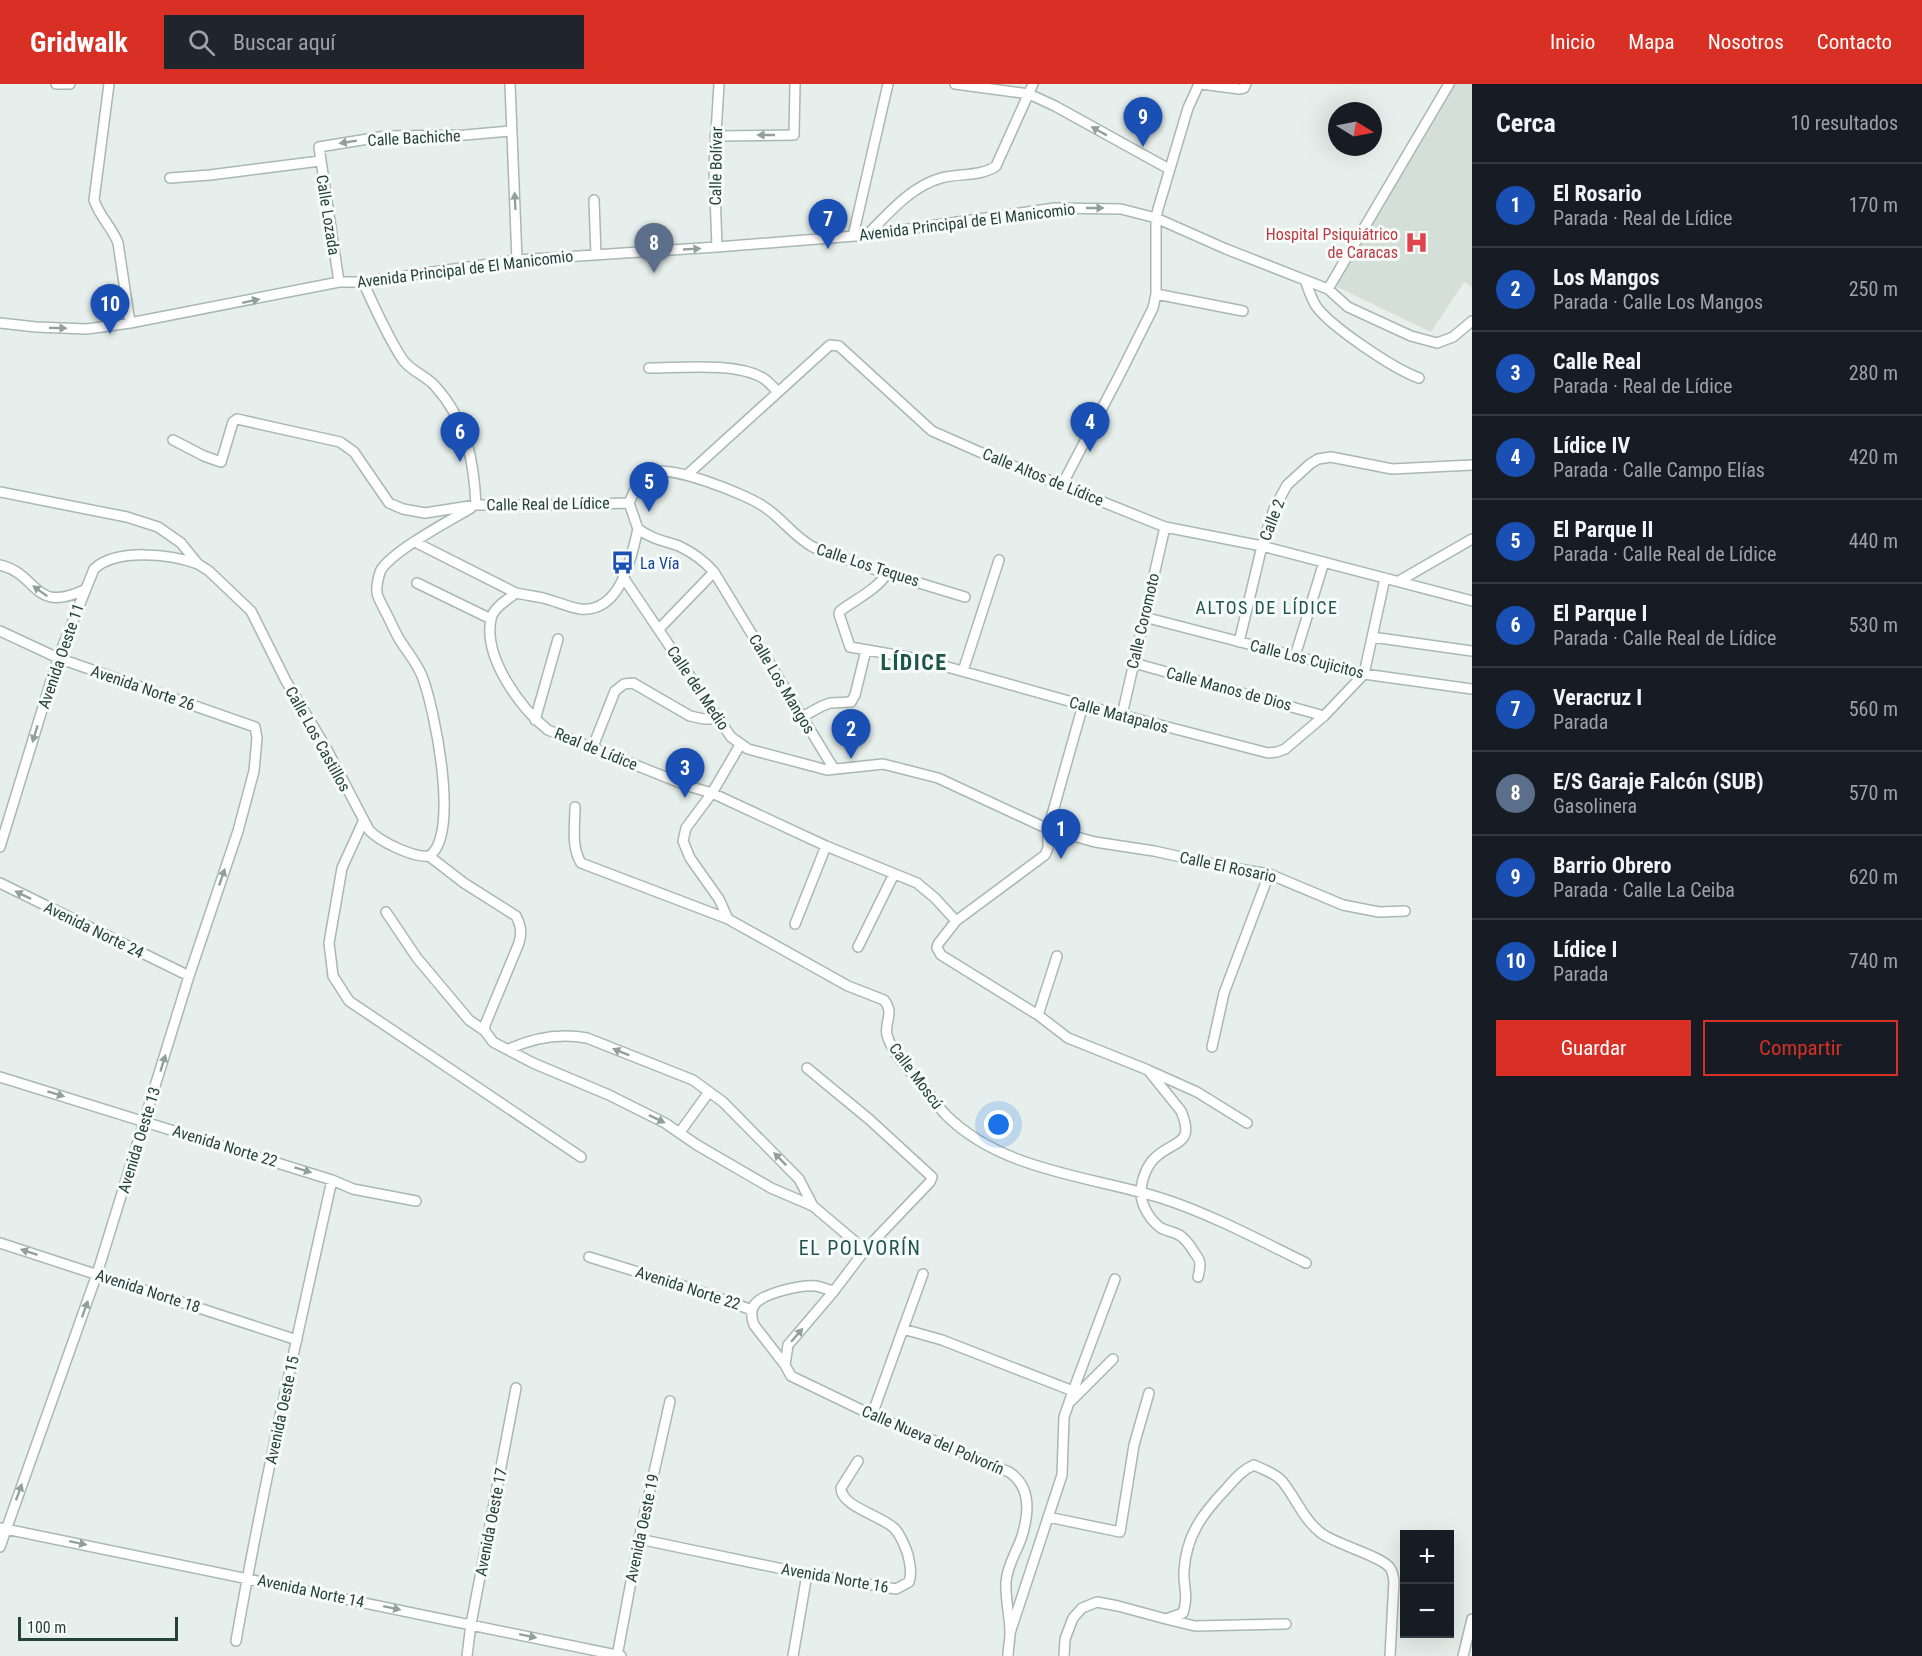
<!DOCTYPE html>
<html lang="es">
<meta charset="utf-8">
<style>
body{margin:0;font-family:"Roboto Condensed",sans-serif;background:#20242c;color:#f1f3f6}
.controls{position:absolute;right:18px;bottom:18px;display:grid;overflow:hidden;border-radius:0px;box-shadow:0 6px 24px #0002}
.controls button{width:54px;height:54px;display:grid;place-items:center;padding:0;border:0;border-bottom:2px solid #363941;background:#171b24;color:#f1f3f6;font:30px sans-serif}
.compass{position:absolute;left:1328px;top:18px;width:54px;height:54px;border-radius:50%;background:#171b24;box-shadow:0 6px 24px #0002;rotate:100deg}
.scale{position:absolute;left:18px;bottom:15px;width:160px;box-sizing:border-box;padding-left:6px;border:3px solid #24423a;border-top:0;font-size:16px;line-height:21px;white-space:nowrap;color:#24423a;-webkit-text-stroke:4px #f7fbf9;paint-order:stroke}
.you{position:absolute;left:999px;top:1041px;width:21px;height:21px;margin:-15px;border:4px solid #fff;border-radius:50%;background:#1a73e8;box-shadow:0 0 0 9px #1a73e833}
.badge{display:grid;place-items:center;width:39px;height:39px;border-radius:50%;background:#d93025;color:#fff;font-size:20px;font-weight:700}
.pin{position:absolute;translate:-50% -50px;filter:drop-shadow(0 2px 3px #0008)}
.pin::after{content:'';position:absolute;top:32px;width:21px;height:18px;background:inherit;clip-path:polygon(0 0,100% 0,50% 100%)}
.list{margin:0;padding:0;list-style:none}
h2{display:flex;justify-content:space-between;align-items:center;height:78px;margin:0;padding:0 24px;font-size:26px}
h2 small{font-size:20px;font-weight:400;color:#9ea1a6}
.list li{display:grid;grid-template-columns:39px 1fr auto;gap:18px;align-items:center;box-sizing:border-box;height:84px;padding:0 24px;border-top:2px solid #363941}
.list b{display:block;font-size:22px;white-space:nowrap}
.list p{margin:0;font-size:20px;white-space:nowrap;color:#9ea1a6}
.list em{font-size:20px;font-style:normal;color:#9ea1a6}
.actions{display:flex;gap:12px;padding:18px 24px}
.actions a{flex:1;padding:14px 0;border:2px solid #d93025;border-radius:0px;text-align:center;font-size:21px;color:#d93025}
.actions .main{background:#d93025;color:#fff}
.icon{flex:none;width:33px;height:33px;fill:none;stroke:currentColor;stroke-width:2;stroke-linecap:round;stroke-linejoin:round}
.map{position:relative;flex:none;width:1472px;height:1572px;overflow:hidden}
header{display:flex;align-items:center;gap:36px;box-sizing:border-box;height:84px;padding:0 30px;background:#d93025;color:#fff}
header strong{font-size:28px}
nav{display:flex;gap:33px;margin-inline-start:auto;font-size:21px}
.search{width:420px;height:54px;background:#20242c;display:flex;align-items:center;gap:15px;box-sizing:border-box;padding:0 21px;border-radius:0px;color:#9ea1a6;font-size:22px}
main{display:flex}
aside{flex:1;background:#171b24}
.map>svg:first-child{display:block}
.built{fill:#d4dfda}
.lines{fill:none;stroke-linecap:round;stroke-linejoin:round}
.street-casing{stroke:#a8b8b2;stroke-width:12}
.street{stroke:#fff;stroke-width:9}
.oneway{fill:#92a09c}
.labels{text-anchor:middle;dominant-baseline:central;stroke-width:6;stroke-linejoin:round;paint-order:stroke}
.street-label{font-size:16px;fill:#24423a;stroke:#f7fbf9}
.health-label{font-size:16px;fill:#be3a42;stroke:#f7fbf9;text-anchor:end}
.transit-label{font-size:16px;fill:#164399;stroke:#f7fbf9;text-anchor:start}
.neighbourhood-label{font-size:18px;letter-spacing:1.5px;fill:#1f5548;stroke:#f7fbf9}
.quarter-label{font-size:20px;letter-spacing:1.5px;fill:#1f5548;stroke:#f7fbf9}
.district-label{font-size:22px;font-weight:bold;letter-spacing:1.5px;fill:#1f5548;stroke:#f7fbf9}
</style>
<header>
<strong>Gridwalk</strong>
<div class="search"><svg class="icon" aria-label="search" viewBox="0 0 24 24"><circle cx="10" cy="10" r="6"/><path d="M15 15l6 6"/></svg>Buscar aquí</div>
<nav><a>Inicio</a><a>Mapa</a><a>Nosotros</a><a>Contacto</a></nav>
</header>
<main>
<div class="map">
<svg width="1472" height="1572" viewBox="0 0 1472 1572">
<rect width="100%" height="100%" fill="#e6efeb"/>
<path class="built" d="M 1451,0 L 1472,0 L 1472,203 L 1464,198 L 1431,248 L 1335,202 Z"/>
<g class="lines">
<defs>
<path id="street" d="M 56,0 L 70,0
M 109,0 L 94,116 C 99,132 112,143 118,159 L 130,239
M 510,0 L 517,176
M 955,0 L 1029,10 L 1055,22 L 1169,85
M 1201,0 L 1239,5 L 1244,4 L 1246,0
M 715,52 L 794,51 L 795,0
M 170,94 L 210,91 L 320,77
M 594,116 L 596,171
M 867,151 C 889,129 910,103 941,94 C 958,89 981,93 996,82 L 1033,0
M 853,152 L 888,0
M 717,163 L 714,82 L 719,0
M 1305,196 C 1308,204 1311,214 1316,222 C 1331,243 1394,285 1419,294
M 339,198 L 319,63 L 386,52 L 465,51 L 511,47
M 363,198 C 375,224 387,252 403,276 C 411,287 426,292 435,302 C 466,336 474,376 476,421
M 1328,205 L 1449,0
M 1156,210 L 1243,227
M 0,239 L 36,243 L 87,245 L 130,239 L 339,198 L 363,198 L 517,176 L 717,163 L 867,151 L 1055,124 L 1121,125 L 1156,134 L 1226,165 L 1328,205 L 1348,223 L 1411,252 L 1437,259 L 1453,253 L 1472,237
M 649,284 C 681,284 735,278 763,294 C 768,297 773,303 777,307
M 173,356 L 204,372 L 221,378 L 233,338 L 237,335 L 340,358 L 354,368 L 389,419 L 403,425 L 425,429 L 476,421 L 558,421 L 629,419
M 688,390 L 830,261 L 839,262 L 932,347 L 991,373 L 1165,443 L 1262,462 L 1472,517
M 1062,401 L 1120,290 L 1153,224 L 1156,210 L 1156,134 L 1158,125 L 1188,24 L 1199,0
M 0,408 L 127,433 L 158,443 L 181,459 L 198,480 L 209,487 L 251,527 L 286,597 L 325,662 L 369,746 C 379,757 413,774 429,772 L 464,799 L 516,832 C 521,842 522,848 519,859 L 485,941 L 485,947 L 493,958 L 533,979 L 609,1011 L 665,1039 L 697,1061 L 771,1104 L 813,1122 L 865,1166
M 629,419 C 634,409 638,394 649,389 C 668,379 745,410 763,422 C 781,433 794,453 813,463 L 870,484 L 965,513
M 629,419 L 638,445
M 638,445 C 631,474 621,529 580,525 C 568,523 555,517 543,514 C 534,512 525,511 516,509 C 507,516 493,524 491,535 C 483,573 520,624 548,646 L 688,702 L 712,709 L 826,762 L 917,799 L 935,814 L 956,837 L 1045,771 L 1048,764 L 1048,745 L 1083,621
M 638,445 C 654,456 662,456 679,462 C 692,468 705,478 714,488 L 834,685
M 415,458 L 516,509
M 0,481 C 39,490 32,530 84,506
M 888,488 C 877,506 856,515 840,527 L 839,530 L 850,563 L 919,575 L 1083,621 L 1268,669 L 1277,668 L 1285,665 L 1324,632 L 1364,590 L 1385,494
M 623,493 L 731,653 L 748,665 L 827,686 L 883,680 L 938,694 L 1048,745 L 1095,758 L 1154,767 L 1227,783 L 1269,790 L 1343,821 L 1379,828 L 1405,827
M 1399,497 L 1472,455
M 417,499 L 491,535
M 1144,533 L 1364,590 L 1472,605
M 659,545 L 714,488
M 0,547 L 58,574 L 255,643 L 257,654 L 254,687 L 238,747 L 189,892 L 97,1190 L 0,1463
M 1372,553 L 1472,567
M 1239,558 L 1262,462 L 1274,425 L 1287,401 L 1310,380 L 1318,375 L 1331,373 L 1392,385 L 1472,381
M 1295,572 L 1324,478
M 1134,579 L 1324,632
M 963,587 L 999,476
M 1122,631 L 1165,443
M 802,633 L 822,622 L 830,619 L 851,618 L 855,611 L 866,566
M 535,636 L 558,555
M 592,665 L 615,607 L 624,600 L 633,599 L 690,632 L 704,635 L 719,635
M 575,723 C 575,742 571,763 581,779 L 728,835 L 848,902 L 884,916 C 895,930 884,937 887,951 C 893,972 913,990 926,1006 C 933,1014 939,1024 946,1031 C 1002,1087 1090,1092 1161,1114 C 1211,1130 1259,1156 1306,1179
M 363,738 L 342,784 L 329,859 L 333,892 L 349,917 L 581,1073
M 0,763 L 58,574 L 94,485 C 117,464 170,470 198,480
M 429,772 C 461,752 434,622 422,592 C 416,577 406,567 398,553 C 393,544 389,534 384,525 C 382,520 377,513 377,508 C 376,503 379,490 381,486 C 394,466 449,437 471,424
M 0,799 L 189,892
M 386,828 L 417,874 L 469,936 L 485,947
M 728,835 L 719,815 L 690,774 L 683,757 L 686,744 L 712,709 L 740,661
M 956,837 L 938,860 L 937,864 L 941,871 L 1038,931 L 1068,954 L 1148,986 L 1181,1027 C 1195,1060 1176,1056 1157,1072 C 1147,1080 1141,1096 1141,1109 C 1141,1122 1151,1137 1161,1144 C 1168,1148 1177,1148 1182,1153 C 1187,1157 1191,1163 1194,1168 C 1196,1171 1200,1175 1200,1180 C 1200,1184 1199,1189 1198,1193
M 795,840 L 826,762
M 858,863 L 894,790
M 1038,931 L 1057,872
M 1212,963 L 1224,909 L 1269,790
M 509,965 C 533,954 561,949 587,954 L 693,996 L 723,1018 L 799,1095 L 813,1122
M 807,984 L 870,1036 L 932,1093 L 930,1098 L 865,1166 L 834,1207 L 788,1261 L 785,1281 L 754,1241 C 751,1233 750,1225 756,1219 C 765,1209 803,1200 816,1202 C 822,1203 828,1206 834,1207
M 1150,987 L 1197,1008 L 1247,1039
M 0,993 L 332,1096 L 353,1105 L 416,1117
M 680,1048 L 709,1008
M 0,1159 L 297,1256
M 589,1173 L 690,1204 L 752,1226
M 923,1190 L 903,1245 L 942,1256 L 1073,1307 L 1064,1333 L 1062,1391 L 1010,1549
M 785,1281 L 791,1292 L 872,1331 L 1009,1388 C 1032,1403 1029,1431 1021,1455 C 1016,1469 1007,1482 1006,1498 C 1005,1515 1010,1532 1010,1549 C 1010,1557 1008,1564 1008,1572
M 1073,1307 L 1115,1195
M 1071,1317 L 1113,1275
M 872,1331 L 903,1245
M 1048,1433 L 1120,1448 L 1134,1361 L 1149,1309
M 1,1444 L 621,1572
M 639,1455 L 807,1490 L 896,1505 L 909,1498 C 912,1488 910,1481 908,1471 C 905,1462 901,1452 895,1445 C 883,1432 841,1423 841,1404 L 858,1377
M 1166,1535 L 1195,1542 L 1286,1540
M 236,1557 C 263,1402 298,1249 332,1096
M 467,1572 L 471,1540 L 516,1304
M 617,1572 L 639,1455 L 670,1317
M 793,1572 L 807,1490
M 1064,1572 L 1065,1555 L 1073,1534 L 1082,1524 L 1097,1518 L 1118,1522 L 1166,1535 L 1183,1529 C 1189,1510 1183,1504 1184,1487 C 1186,1452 1202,1430 1226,1405 C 1235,1395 1242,1386 1254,1381 C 1264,1386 1275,1389 1282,1397 C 1296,1414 1303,1435 1321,1449 C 1337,1461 1382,1472 1390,1484 C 1393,1488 1393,1492 1394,1497 L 1390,1572
M 1463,1572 L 1472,1535"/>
</defs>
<use href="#street" class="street-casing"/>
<use href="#street" class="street"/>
</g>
<defs><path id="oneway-solid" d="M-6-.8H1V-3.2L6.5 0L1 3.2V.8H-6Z" transform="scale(1.5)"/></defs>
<g class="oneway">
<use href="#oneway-solid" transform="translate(1099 47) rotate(-151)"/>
<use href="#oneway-solid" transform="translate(766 51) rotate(180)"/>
<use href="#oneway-solid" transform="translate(348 58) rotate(171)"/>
<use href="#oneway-solid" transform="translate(515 117) rotate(-93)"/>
<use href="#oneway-solid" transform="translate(1095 124)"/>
<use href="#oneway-solid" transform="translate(692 165) rotate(-3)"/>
<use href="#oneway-solid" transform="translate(251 217) rotate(-12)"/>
<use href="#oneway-solid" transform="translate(58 244) rotate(1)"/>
<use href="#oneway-solid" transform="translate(40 507) rotate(-144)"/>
<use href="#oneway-solid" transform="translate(35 650) rotate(107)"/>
<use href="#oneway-solid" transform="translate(222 793) rotate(-71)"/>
<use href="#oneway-solid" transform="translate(23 811) rotate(-154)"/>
<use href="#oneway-solid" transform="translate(621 968) rotate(-158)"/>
<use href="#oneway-solid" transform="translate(163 979) rotate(-73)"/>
<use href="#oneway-solid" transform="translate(56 1010) rotate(17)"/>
<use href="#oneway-solid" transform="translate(657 1035) rotate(26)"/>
<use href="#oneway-solid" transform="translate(780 1075) rotate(-135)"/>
<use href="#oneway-solid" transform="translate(303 1086) rotate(17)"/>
<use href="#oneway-solid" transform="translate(29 1168) rotate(-162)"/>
<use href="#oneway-solid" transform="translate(85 1225) rotate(-70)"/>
<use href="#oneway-solid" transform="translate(797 1251) rotate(-49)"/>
<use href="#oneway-solid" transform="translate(19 1408) rotate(-70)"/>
<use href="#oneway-solid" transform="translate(78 1459) rotate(12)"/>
<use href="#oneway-solid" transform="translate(392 1524) rotate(12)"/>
<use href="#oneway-solid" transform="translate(528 1552) rotate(12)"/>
</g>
<defs>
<symbol id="hospital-bare" viewBox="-9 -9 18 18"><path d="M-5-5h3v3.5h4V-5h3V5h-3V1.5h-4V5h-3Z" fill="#e0444e" stroke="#f7fbf9" stroke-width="2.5" paint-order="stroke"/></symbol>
<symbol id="bus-bare" viewBox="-9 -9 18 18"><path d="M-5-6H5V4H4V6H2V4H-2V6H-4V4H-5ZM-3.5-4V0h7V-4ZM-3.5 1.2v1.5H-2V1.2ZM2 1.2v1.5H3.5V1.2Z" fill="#1a4fb4" stroke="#f7fbf9" stroke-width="2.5" paint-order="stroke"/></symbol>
</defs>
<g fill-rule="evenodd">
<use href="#hospital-bare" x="1400" y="142" width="33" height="33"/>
<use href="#bus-bare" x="606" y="462" width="33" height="33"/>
</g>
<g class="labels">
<g class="street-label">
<text transform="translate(414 54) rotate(-3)">Calle Bachiche</text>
<text transform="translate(716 82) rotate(-89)">Calle Bolívar</text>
<text transform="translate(328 131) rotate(81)">Calle Lozada</text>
<text transform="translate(967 138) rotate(-7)">Avenida Principal de El Manicomio</text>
<text transform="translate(465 185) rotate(-7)">Avenida Principal de El Manicomio</text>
<text transform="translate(1043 393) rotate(22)">Calle Altos de Lídice</text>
<text transform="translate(548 420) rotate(-1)">Calle Real de Lídice</text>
<text transform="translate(1272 436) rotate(-69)">Calle 2</text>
<text transform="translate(868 481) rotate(18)">Calle Los Teques</text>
<text transform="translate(1143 537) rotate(-77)">Calle Coromoto</text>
<text transform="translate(61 572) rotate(-71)">Avenida Oeste 11</text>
<text transform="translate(1307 575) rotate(14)">Calle Los Cujicitos</text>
<text transform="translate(782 600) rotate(59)">Calle Los Mangos</text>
<text transform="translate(143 604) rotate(19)">Avenida Norte 26</text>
<text transform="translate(698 604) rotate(56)">Calle del Medio</text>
<text transform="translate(1229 605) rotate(15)">Calle Manos de Dios</text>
<text transform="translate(1119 631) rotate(15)">Calle Matapalos</text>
<text transform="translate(318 655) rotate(61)">Calle Los Castillos</text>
<text transform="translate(596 665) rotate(22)">Real de Lídice</text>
<text transform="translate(1228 783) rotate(12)">Calle El Rosario</text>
<text transform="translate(94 846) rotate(26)">Avenida Norte 24</text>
<text transform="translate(916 992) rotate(53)">Calle Moscú</text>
<text transform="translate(139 1056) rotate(-73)">Avenida Oeste 13</text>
<text transform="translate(225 1062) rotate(17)">Avenida Norte 22</text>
<text transform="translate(688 1204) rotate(18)">Avenida Norte 22</text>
<text transform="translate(148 1207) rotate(18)">Avenida Norte 18</text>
<text transform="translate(282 1326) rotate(-78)">Avenida Oeste 15</text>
<text transform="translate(933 1356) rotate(23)">Calle Nueva del Polvorín</text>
<text transform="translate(491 1438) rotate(-79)">Avenida Oeste 17</text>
<text transform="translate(642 1444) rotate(-78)">Avenida Oeste 19</text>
<text transform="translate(835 1494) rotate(10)">Avenida Norte 16</text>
<text transform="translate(311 1507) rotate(12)">Avenida Norte 14</text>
</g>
<g class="health-label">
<text x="1398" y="150">Hospital Psiquiátrico<tspan x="1398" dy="18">de Caracas</tspan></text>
</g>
<g class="transit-label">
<text x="640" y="479">La Vía</text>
</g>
<g class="neighbourhood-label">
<text x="1267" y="523">ALTOS DE LÍDICE</text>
</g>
<g class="quarter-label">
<text x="860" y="1164">EL POLVORÍN</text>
</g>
<g class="district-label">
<text x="914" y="578">LÍDICE</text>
</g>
</g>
</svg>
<div class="controls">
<button>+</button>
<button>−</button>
</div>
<svg class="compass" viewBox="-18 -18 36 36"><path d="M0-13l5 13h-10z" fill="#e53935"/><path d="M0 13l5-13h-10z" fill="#9ea1a6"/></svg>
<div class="scale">100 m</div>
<div class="you"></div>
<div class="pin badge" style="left:1061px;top:775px;background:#1a4fb4">1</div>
<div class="pin badge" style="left:851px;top:675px;background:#1a4fb4">2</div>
<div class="pin badge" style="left:685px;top:714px;background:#1a4fb4">3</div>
<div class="pin badge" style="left:1090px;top:368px;background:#1a4fb4">4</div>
<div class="pin badge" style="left:649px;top:428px;background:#1a4fb4">5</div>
<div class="pin badge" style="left:460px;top:378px;background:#1a4fb4">6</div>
<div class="pin badge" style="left:828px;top:165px;background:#1a4fb4">7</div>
<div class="pin badge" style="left:654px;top:189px;background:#5c6f8a">8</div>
<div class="pin badge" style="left:1143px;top:63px;background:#1a4fb4">9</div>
<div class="pin badge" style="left:110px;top:250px;background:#1a4fb4">10</div>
</div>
<aside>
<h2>Cerca<small>10 resultados</small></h2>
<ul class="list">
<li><span class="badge" style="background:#1a4fb4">1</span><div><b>El Rosario</b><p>Parada · Real de Lídice</p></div><em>170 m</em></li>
<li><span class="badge" style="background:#1a4fb4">2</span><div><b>Los Mangos</b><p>Parada · Calle Los Mangos</p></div><em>250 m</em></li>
<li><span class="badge" style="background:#1a4fb4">3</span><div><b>Calle Real</b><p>Parada · Real de Lídice</p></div><em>280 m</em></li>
<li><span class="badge" style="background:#1a4fb4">4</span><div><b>Lídice IV</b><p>Parada · Calle Campo Elías</p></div><em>420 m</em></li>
<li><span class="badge" style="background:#1a4fb4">5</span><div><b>El Parque II</b><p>Parada · Calle Real de Lídice</p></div><em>440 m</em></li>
<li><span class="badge" style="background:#1a4fb4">6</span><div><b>El Parque I</b><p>Parada · Calle Real de Lídice</p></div><em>530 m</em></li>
<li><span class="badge" style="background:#1a4fb4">7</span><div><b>Veracruz I</b><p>Parada</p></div><em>560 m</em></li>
<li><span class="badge" style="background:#5c6f8a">8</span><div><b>E/S Garaje Falcón (SUB)</b><p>Gasolinera</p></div><em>570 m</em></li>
<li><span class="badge" style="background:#1a4fb4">9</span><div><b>Barrio Obrero</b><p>Parada · Calle La Ceiba</p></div><em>620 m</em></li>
<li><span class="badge" style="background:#1a4fb4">10</span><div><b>Lídice I</b><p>Parada</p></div><em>740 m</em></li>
</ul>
<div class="actions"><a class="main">Guardar</a><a>Compartir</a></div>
</aside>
</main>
